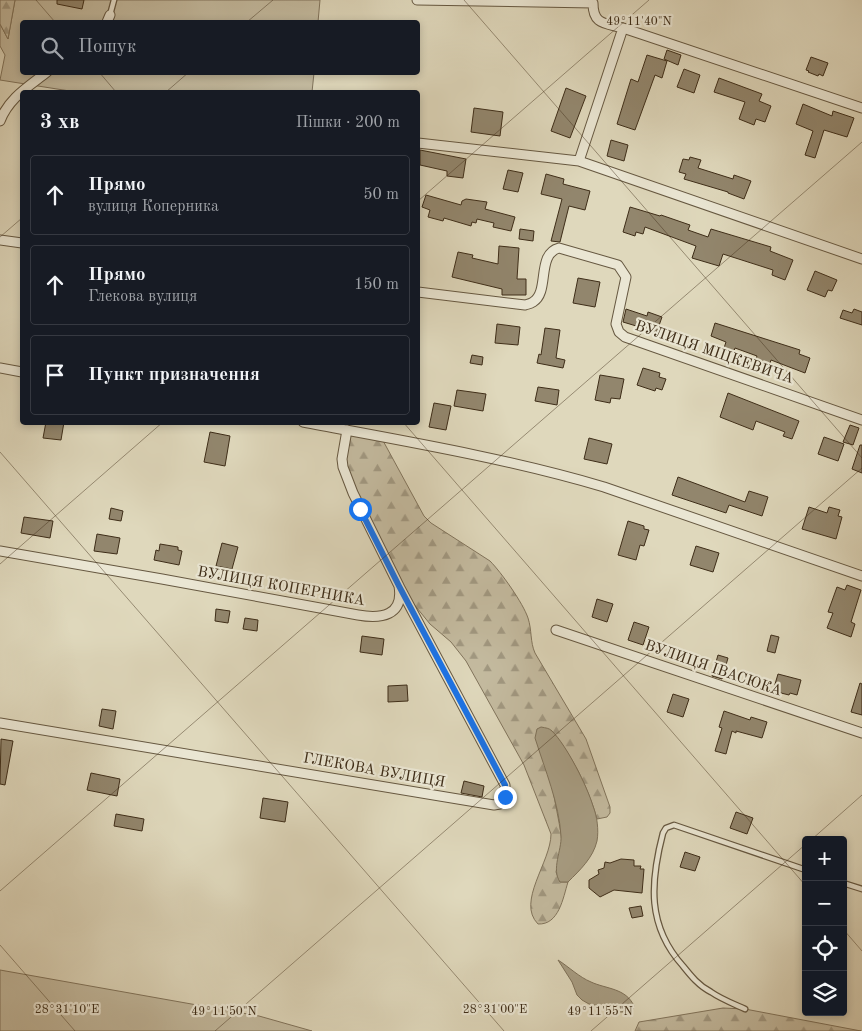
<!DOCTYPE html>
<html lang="uk">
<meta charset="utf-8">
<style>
body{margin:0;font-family:"Old Standard TT",serif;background:#242831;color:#f1f3f6}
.controls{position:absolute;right:15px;bottom:15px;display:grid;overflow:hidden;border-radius:5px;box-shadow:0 2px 8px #0003}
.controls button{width:45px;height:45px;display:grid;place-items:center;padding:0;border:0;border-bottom:1px solid #363941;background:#171b24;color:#f1f3f6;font:25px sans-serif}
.stop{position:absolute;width:15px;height:15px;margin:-11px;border:4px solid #1a73e8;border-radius:50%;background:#fff}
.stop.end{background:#1a73e8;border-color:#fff;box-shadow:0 1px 5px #0008}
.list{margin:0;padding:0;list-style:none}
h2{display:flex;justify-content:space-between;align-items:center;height:65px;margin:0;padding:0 20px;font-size:21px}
h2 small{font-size:16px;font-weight:400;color:#9ea1a6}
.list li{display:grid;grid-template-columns:32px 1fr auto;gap:15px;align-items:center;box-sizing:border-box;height:80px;margin:0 10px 10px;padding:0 10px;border:1px solid #363941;border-radius:5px}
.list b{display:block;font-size:19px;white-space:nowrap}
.list p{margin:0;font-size:16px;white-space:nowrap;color:#9ea1a6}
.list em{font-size:16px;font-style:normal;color:#9ea1a6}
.icon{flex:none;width:28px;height:28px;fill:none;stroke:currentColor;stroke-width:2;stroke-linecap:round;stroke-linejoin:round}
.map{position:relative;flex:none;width:862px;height:1031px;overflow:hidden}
.search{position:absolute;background:#171b24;box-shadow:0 2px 8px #0003;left:20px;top:20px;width:400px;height:55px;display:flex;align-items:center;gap:12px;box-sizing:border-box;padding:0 18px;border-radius:5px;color:#9ea1a6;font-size:19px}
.panel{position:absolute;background:#171b24;box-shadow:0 2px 8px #0003;left:20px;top:90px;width:400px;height:335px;border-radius:5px}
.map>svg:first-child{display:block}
.grass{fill:#c4bba0;stroke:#81745c}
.forest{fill:url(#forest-firs);stroke:#81745c}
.water{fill:#a89e84;stroke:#7e7159}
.building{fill:#92866d;stroke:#3e2d18}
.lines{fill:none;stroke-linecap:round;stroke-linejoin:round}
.service-casing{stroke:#665841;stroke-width:7}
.minor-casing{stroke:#665841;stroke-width:11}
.service{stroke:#eae6d3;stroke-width:4.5}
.minor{stroke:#eae6d3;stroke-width:9}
.route{stroke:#1a73e8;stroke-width:6}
.ticks{fill:none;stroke:#3e2d18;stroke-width:1;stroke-opacity:0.45}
.labels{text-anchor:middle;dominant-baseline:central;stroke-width:4.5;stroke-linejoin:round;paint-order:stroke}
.street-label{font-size:15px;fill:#3e2d18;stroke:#eae6d3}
.ticks-label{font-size:12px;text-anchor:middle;fill:#3e2d18;stroke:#eae6d3;stroke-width:4.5;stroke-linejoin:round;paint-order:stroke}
</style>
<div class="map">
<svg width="862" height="1031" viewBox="0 0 862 1031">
<defs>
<pattern id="forest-firs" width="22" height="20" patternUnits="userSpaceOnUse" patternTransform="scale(1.25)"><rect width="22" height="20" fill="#c4bba0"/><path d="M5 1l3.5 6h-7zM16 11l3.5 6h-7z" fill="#a19881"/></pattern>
</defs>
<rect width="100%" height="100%" fill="#dfd8bc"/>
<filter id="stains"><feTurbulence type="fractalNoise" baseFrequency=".004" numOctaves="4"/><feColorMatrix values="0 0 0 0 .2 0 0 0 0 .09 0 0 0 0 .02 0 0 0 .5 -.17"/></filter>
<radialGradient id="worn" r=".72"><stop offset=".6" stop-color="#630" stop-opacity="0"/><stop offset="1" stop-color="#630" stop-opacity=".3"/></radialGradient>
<path class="grass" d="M 15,0 L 320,0 L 318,22 L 22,22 L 22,72 L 314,73 L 312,92 L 76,92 L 0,80 L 5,55 L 0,46 L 0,24 L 8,39 Z
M 0,970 L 259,1016 L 312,1031 L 0,1031 Z"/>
<path class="forest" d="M 0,0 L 15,0 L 8,39 L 0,24 Z
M 347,430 L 381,437 L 424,516 L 431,523 L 490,561 C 501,572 523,603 528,618 C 532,630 530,642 535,653 L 586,739 L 610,807 L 610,813 L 607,817 L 597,819 C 588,787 572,755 551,730 L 554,796 L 561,833 L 562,846 L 556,872 L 560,882 L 568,882 C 563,898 559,925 538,924 C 516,902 551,862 551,834 L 524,765 L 466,661 L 451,642 L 430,624 L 399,586 L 343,467 Z
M 723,1008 L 745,1009 L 861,1031 L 635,1031 L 639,1022 Z"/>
<path class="water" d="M 541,727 C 546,728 549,728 552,731 C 567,746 587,786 593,806 C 597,816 599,830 597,841 C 593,858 580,870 568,882 L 560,882 C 551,869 562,850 561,836 C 559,803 545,770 535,738 L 537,729 Z
M 558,960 C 569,967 579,977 591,982 C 606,989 626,988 634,1006 L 632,1011 L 624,1009 L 623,1012 L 619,1012 L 615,1009 L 589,1004 L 582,1000 L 577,995 L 572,982 Z"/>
<path class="building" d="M 57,0 L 84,0 L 82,9 L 57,4 Z
M 667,50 L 681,55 L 678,65 L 664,59 Z
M 647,55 L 667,61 L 662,78 L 655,75 L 635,130 L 617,124 L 631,79 L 638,82 Z
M 811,57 L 828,63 L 823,76 L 819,74 L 818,76 L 808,72 L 809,71 L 806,70 Z
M 684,69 L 700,75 L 694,93 L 677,87 Z
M 719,78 L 762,94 L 759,101 L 771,106 L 765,122 L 756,119 L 754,125 L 739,119 L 745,102 L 714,92 Z
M 566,88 L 586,96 L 570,138 L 551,131 Z
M 803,104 L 832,116 L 833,111 L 854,118 L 847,137 L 824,130 L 815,158 L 805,155 L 813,131 L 796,124 Z
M 474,108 L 503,112 L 500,136 L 471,132 Z
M 611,140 L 628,145 L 624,161 L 607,156 Z
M 420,150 L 466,159 L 463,178 L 447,176 L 447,171 L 420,165 Z
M 690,157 L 701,160 L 698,168 L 733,179 L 734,175 L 751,181 L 744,199 L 728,193 L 728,192 L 684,179 L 686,174 L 679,172 L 683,159 L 689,160 Z
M 508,170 L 523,173 L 518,192 L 503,189 Z
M 546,174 L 564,179 L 563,184 L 590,191 L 585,210 L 569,206 L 560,242 L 551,241 L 562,199 L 541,194 Z
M 426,195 L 461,205 L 462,201 L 466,199 L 487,202 L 485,209 L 515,217 L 511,231 L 493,227 L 494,223 L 477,219 L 476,223 L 472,222 L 471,226 L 444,218 L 443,221 L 428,217 L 430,210 L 422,207 Z
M 630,207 L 660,216 L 661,215 L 690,225 L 688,230 L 708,237 L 711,229 L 771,247 L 770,251 L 793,260 L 785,280 L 772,275 L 773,270 L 723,254 L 719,266 L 692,258 L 696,246 L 645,227 L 643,234 L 636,232 L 635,236 L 623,232 Z
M 520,229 L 534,231 L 533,241 L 519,239 Z
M 499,246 L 519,248 L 517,279 L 526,279 L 526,295 L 502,295 L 502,289 L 452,277 L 458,252 L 473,255 L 472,258 L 498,264 Z
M 815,271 L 837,280 L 832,291 L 828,290 L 825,297 L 807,290 Z
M 578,278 L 600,282 L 595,307 L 573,303 Z
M 626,309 L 647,316 L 648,312 L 662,317 L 656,334 L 642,330 L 643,328 L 623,322 Z
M 854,309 L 862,312 L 862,325 L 840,318 L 843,310 L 852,313 Z
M 715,323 L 800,350 L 799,354 L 810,358 L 805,373 L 771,360 L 769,366 L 755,361 L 757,356 L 735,348 L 734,351 L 724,348 L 726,342 L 711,336 Z
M 497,324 L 520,327 L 518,345 L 495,343 Z
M 545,328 L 560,330 L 556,358 L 565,360 L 563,368 L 537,363 L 539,354 L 541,355 Z
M 472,355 L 483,357 L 482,365 L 470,363 Z
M 643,368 L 660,373 L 659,377 L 666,379 L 662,390 L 656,388 L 655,391 L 637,385 Z
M 600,375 L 624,379 L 620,399 L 611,398 L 610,403 L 595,400 Z
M 538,387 L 559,390 L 557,405 L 535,401 Z
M 457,390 L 486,394 L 483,411 L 454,406 Z
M 728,393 L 799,421 L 792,439 L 783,436 L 785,432 L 756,421 L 753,430 L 720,417 Z
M 434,403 L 451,406 L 446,430 L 429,427 Z
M 46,422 L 64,422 L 61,440 L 43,438 Z
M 850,425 L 859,428 L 853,445 L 843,442 Z
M 210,432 L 230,436 L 225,466 L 204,462 Z
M 824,437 L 844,444 L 838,461 L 818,454 Z
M 589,438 L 612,444 L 607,464 L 584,459 Z
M 860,445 L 862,445 L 862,473 L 852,469 Z
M 678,477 L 745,502 L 749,491 L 768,497 L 762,516 L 729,505 L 726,513 L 672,495 Z
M 809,507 L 827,513 L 829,507 L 840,510 L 838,516 L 842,517 L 836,539 L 802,529 Z
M 111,508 L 123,511 L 121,521 L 109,519 Z
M 24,517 L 53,521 L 50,538 L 21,533 Z
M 628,521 L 644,526 L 644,529 L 649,530 L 644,546 L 640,545 L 636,560 L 618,555 Z
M 97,534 L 120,538 L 117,554 L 94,551 Z
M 222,543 L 238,547 L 232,569 L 216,566 Z
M 160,544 L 178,547 L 178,550 L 182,551 L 179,565 L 154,560 L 156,550 L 159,551 Z
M 696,546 L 719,553 L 713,572 L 690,565 Z
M 847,585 L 861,590 L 851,622 L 855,624 L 851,637 L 827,628 L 833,613 L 828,612 L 837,587 L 845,590 Z
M 597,599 L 613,604 L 607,622 L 592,617 Z
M 216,609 L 230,611 L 228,623 L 215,621 Z
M 245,618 L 258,620 L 257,631 L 243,629 Z
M 634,622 L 649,627 L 643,645 L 628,640 Z
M 771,635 L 779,637 L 775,653 L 767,651 Z
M 362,636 L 384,639 L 382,655 L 360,652 Z
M 718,655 L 728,658 L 722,679 L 712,676 Z
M 778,674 L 801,680 L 797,695 L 790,693 L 789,695 L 773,691 Z
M 860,683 L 862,684 L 862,715 L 851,712 Z
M 407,685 L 408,701 L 388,702 L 388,686 Z
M 673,694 L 689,699 L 683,717 L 667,712 Z
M 102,709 L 116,711 L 113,729 L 99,726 Z
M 724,711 L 750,720 L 751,717 L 767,722 L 762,738 L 736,731 L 736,733 L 732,731 L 726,754 L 715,751 L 722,728 L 719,727 Z
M 1,739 L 13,741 L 5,785 L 0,784 Z
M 91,773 L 120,779 L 117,796 L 87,790 Z
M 464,781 L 484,786 L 482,797 L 461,793 Z
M 263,798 L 288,802 L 285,822 L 260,818 Z
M 736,812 L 753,818 L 747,834 L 730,828 Z
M 116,814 L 144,819 L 142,831 L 114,826 Z
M 685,852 L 700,857 L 695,871 L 680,867 Z
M 621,859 L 634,860 L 634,866 L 641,866 L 640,869 L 644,869 L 642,893 L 614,890 L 600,897 L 589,888 L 589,880 L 599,874 L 598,870 L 604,868 L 605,862 L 610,863 Z
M 641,906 L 643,916 L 632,918 L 629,908 Z"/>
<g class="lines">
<defs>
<path id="service" d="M 110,15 L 114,0
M 843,883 L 862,889
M 745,1009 C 734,1004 721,999 711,992 C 699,986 691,976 683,966 C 647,926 650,883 663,833 L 666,828 L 674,825 L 806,870"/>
<path id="minor" d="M 417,0 L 593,3 C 593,25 605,23 623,28 L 862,108
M 107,22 L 110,15
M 0,121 C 9,98 28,87 47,72
M 418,143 L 579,161 L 862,259
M 579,161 L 623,28
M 0,240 L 22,243
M 418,292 L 525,305 C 528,304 530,304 533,302 C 550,292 536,254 559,248 L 618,265 L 626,277 L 616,324 L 619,332 L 625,337 L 862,420
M 0,368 L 22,372
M 303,422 C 404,441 506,458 604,487 L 862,576
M 0,551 L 162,579 L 358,615 C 381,619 404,616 399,586 L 353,493 L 343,467 L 342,459 L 347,430
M 556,630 L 862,733
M 0,723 L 494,805 L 500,804 L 505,797 L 505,785 L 399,586"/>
</defs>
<use href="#service" class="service-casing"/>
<use href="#minor" class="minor-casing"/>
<use href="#service" class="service"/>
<use href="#minor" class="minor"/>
</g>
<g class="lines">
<path class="route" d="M 360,509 L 399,586 L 505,785 L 505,797"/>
</g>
<path class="ticks" d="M 36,0 L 55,22M 464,0 L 862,458M 247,22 L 273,0M 99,72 L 116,92M 166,92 L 189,72M 418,201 L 649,0M 0,237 L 22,218M 403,422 L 806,886M 0,452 L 504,1031M 0,564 L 163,422M 811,840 L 862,795M 0,891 L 862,142M 843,929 L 862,951M 0,945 L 75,1031M 215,1031 L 862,468M 591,1031 L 806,844"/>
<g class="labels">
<g class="street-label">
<text transform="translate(714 353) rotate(19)">ВУЛИЦЯ МІЦКЕВИЧА</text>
<text transform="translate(281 587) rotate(10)">ВУЛИЦЯ КОПЕРНИКА</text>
<text transform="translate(713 669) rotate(19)">ВУЛИЦЯ ІВАСЮКА</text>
<text transform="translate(374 771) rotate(10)">ГЛЕКОВА ВУЛИЦЯ</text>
</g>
</g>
<g class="ticks-label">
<text x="639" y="25">49°11'40"N</text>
<text x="67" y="1013">28°31'10"E</text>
<text x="495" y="1013">28°31'00"E</text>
<text x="224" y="1015">49°11'50"N</text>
<text x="600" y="1015">49°11'55"N</text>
</g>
<rect width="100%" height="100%" filter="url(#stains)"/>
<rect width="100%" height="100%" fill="url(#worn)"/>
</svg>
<div class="controls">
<button>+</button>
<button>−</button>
<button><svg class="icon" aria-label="locate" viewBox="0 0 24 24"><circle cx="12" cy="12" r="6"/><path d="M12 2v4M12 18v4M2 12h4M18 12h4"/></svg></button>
<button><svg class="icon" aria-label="layers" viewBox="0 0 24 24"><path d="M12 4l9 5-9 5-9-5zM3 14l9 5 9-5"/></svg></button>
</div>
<div class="stop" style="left:360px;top:509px"></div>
<div class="stop end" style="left:505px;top:797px"></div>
<div class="search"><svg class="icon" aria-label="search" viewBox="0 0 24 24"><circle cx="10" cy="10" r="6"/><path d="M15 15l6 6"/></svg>Пошук</div>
<section class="panel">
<h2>3 хв<small>Пішки · 200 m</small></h2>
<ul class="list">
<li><svg class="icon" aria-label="ahead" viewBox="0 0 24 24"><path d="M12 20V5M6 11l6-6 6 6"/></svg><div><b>Прямо</b><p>вулиця Коперника</p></div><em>50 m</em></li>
<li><svg class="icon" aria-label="ahead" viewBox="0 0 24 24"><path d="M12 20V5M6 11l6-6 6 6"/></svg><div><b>Прямо</b><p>Глекова вулиця</p></div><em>150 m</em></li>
<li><svg class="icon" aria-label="arrive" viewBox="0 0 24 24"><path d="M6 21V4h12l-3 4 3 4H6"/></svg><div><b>Пункт призначення</b></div></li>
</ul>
</section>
</div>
